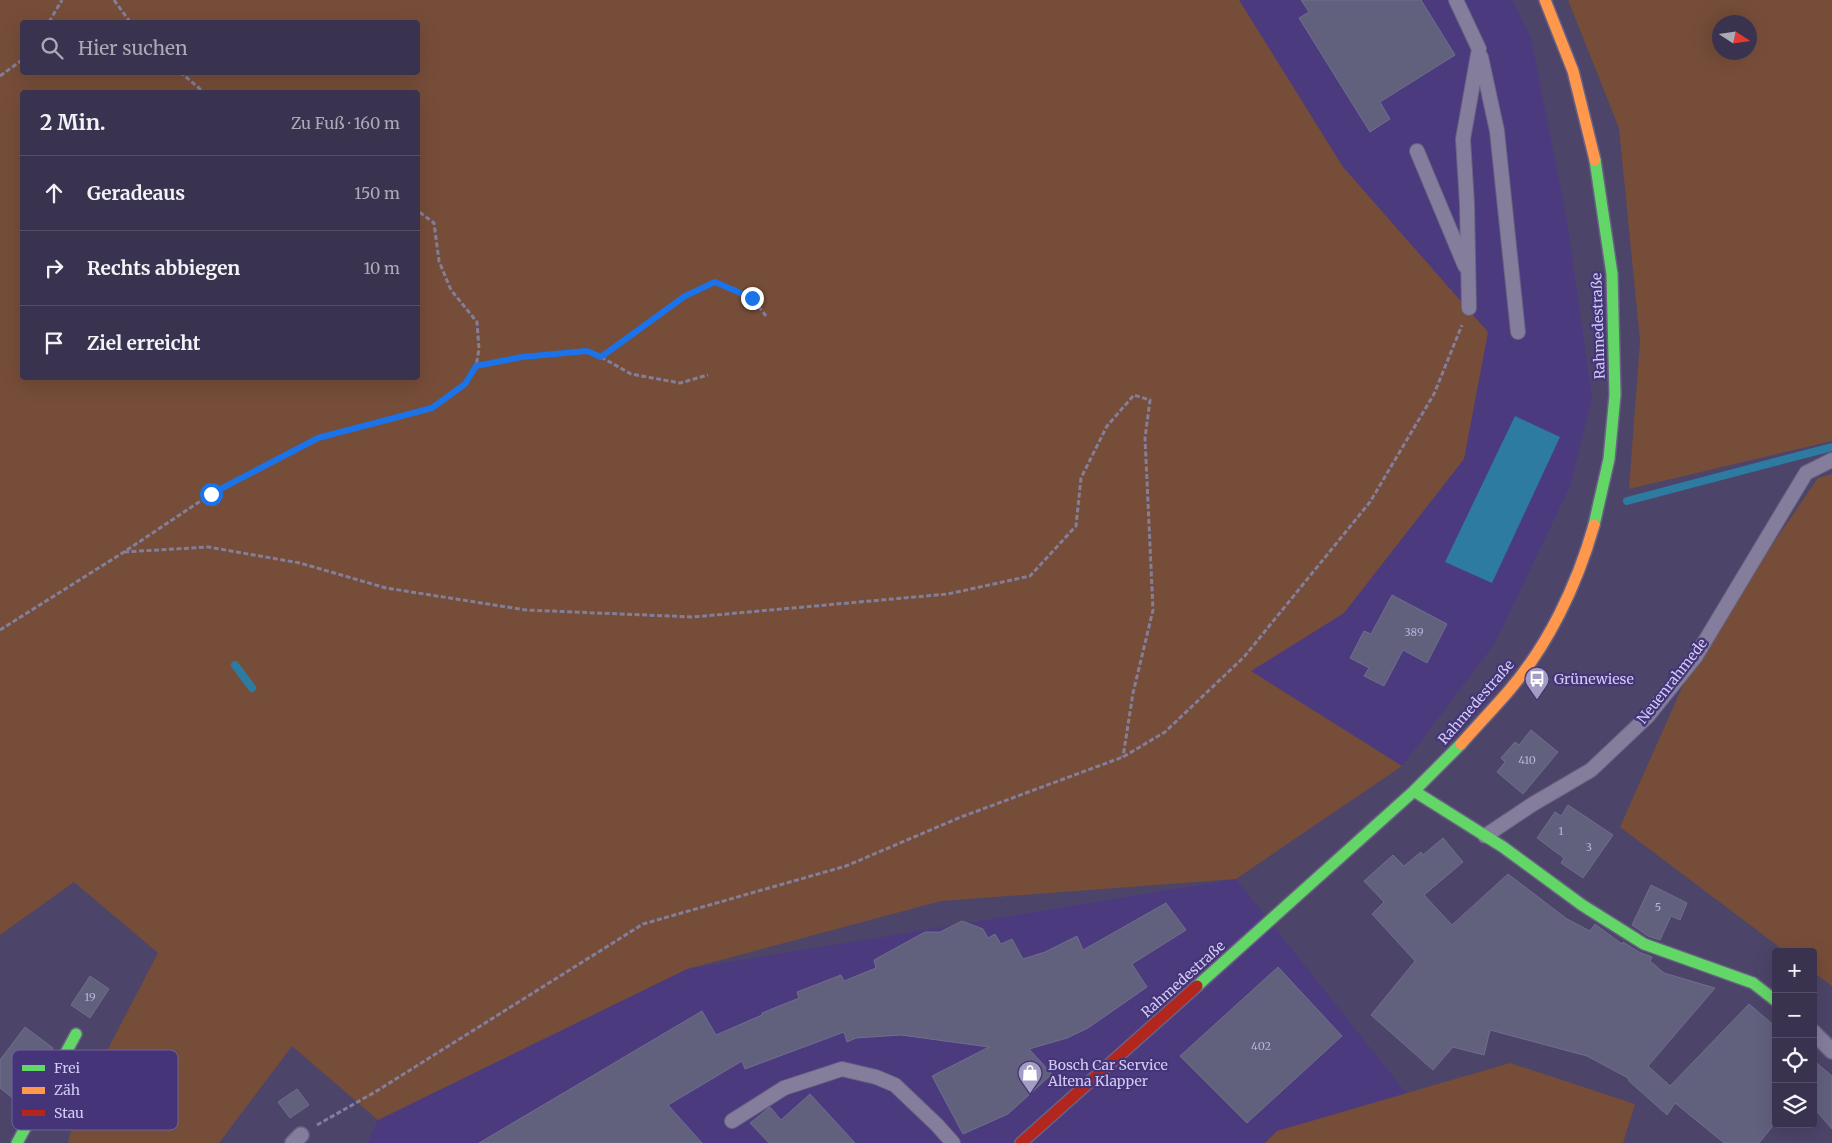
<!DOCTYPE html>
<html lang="de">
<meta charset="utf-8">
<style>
body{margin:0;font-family:Merriweather,serif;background:#453f59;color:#f1f3f6}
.controls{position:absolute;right:15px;bottom:15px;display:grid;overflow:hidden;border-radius:5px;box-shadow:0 5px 20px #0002}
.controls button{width:45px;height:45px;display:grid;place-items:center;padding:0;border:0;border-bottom:1px solid #544e66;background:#3a334f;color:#f1f3f6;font:25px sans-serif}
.compass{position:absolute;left:1712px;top:15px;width:45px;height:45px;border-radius:50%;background:#3a334f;box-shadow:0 5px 20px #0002;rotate:102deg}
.stop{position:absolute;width:15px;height:15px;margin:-11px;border:4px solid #1a73e8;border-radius:50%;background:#fff}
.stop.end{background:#1a73e8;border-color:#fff;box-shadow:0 1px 5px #0008}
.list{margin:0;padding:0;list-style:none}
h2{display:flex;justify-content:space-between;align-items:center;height:65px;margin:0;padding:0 20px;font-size:21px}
h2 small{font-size:16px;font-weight:400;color:#abaab7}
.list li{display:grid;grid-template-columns:32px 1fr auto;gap:15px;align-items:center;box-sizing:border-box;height:75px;padding:0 20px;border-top:1px solid #544e66}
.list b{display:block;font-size:19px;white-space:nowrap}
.list em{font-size:16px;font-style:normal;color:#abaab7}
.icon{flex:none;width:28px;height:28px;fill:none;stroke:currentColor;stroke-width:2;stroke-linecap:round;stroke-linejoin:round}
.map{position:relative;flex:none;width:1832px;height:1143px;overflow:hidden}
.search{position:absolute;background:#3a334f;box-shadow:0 5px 20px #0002;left:20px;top:20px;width:400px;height:55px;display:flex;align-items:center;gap:12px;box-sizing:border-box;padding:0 18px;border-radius:5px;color:#abaab7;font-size:19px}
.panel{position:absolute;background:#3a334f;box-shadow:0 5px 20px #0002;left:20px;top:90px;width:400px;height:290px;border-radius:5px}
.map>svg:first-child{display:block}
.built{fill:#4c3a7f}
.green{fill:#764d39;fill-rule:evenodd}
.water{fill:#2d7ba1}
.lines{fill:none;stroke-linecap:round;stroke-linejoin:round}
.stream{stroke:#2d7ba1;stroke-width:8}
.building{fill:#61617e;stroke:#6f6e8d}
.lane-casing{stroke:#696182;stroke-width:16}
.street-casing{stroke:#696182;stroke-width:18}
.fast-casing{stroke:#696182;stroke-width:14}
.slow-casing{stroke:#696182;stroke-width:14}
.jam-casing{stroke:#696182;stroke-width:14}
.path{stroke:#837e99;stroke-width:3;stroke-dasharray:5 2.5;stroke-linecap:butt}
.lane{stroke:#847e9c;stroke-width:14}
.street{stroke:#847e9c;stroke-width:15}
.fast{stroke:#63d668;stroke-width:11}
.slow{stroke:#ff974d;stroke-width:11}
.jam{stroke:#b3261e;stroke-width:11}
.route{stroke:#1a73e8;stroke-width:6}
.labels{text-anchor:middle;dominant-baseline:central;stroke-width:4.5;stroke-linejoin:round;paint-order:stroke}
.number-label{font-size:11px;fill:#b6b1d6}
.street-label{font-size:14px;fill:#d2ccf4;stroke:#453578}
.poi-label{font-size:14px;fill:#d2ccf4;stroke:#453578;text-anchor:start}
.key{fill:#453578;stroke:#6f629d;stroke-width:1}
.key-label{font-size:14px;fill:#d2ccf4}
</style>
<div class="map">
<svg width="1832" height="1143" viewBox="0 0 1832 1143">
<rect width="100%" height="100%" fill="#4d4469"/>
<path class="built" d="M 1239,0 L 1512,0 L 1531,38 L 1567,221 L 1592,397 L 1570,486 L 1495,643 L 1402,766 L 1250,671 L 1344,613 L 1488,332 L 1343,167 Z
M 1236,879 L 1407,1094 L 1277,1131 L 1265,1143 L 367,1143 L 378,1120 L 687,969 Z"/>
<path class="green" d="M 0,0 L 1239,0 L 1343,167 L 1488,332 L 1464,459 L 1344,613 L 1251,671 L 1402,766 L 1236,879 L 941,901 L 687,969 L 378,1120 L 292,1046 L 219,1143 L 68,1143 L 77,1108 L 158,953 L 74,882 L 0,935 ZM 22,22 L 418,22 L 418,72 L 22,72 ZM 22,92 L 418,92 L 418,378 L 22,378 Z
M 1568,0 L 1832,0 L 1832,441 L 1629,489 L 1640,341 L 1619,128 ZM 1750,22 L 1750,52 L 1720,52 L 1720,22 Z
M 1832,474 L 1832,986 L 1813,972 L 1813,952 L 1786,952 L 1620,827 L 1696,656 L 1818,478 Z
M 1510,1063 L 1635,1104 L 1623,1143 L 1265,1143 L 1277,1131 Z"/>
<path class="water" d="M 1515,416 L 1560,437 L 1492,583 L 1445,562 Z"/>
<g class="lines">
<path class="stream" d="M 1627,501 L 1832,447
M 235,665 L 252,688"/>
</g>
<path class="building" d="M 1301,0 L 1421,0 L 1455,55 L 1380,102 L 1390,119 L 1370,132 L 1299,18 L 1309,12 Z
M 1392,595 L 1447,624 L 1427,663 L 1403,650 L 1384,686 L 1364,676 L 1369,668 L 1350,658 L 1364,631 L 1371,634 Z
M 1531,730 L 1558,752 L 1523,794 L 1497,772 L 1505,762 L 1501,758 L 1515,742 L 1519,745 Z
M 1568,805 L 1613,835 L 1583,878 L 1561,863 L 1564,858 L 1537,838 L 1555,812 L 1561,816 Z
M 1443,838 L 1463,862 L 1424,895 L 1452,925 L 1508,874 L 1567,919 L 1590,931 L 1595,924 L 1622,944 L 1623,942 L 1639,952 L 1652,957 L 1650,961 L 1664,973 L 1715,988 L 1648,1066 L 1670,1086 L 1749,1004 L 1776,1027 L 1776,1122 L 1759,1143 L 1724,1143 L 1675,1103 L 1667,1115 L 1629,1081 L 1628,1078 L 1587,1056 L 1490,1030 L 1484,1055 L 1453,1047 L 1433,1070 L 1371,1015 L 1415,961 L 1372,914 L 1384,902 L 1364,881 L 1393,855 L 1404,866 L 1421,852 L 1423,855 Z
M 1651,885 L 1687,903 L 1680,920 L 1671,916 L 1660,940 L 1648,936 L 1632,925 Z
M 1166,903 L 1186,930 L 1132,964 L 1147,987 L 1088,1028 L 1067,1038 L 1029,1049 L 1052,1074 L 1008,1114 L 963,1134 L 932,1076 L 989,1047 L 901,1035 L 856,1038 L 847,1042 L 844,1032 L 745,1069 L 742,1061 L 668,1105 L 702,1143 L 479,1143 L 702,1011 L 716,1035 L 762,1015 L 762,1013 L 799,998 L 797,992 L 841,975 L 844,981 L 876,968 L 874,960 L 925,932 L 940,932 L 962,921 L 983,929 L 988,938 L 995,934 L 1001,944 L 1012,939 L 1023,959 L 1045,952 L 1077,936 L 1083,950 Z
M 1278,967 L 1342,1036 L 1247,1123 L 1180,1056 Z
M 90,976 L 109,989 L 90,1018 L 71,1005 Z
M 25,1027 L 53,1048 L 14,1099 L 0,1088 L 0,1060 Z
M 1813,1060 L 1832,1076 L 1832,1129 L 1813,1107 Z
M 297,1089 L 309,1105 L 290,1118 L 278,1102 Z
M 810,1094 L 855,1143 L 769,1143 L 750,1123 L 770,1107 L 781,1120 Z"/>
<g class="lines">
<defs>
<path id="lane" d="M 1456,0 L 1479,49 L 1463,139 L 1467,204 L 1469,308
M 1481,57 L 1497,131 L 1518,332
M 1417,151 L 1465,266
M 1485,836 L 1533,804 L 1591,770 L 1647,717 L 1696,656 L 1806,473 L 1832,460
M 732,1121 L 784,1088 L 842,1069 L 876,1077 L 895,1085 L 937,1125 L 953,1143"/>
<path id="street" d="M 1813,1032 L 1832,1051
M 293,1143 L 301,1135"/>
<path id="fast" d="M 1594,525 L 1609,459 L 1615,395 L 1612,274 L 1595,160
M 1414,791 L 1503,847 L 1582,905 L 1644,944 L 1753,983 L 1776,1001
M 1197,986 L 1414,791 L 1461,744
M 17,1143 L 76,1034"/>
<path id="slow" d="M 1545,0 L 1573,71 L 1595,160
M 1461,744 C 1476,727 1492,710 1507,693 C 1548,646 1577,585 1594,525"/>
<path id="jam" d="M 1021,1143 L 1197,986"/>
</defs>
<use href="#lane" class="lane-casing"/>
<use href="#street" class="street-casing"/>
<use href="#fast" class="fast-casing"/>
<use href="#slow" class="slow-casing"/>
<use href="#jam" class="jam-casing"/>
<path class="path" d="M 114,0 L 130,22
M 49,22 L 62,0
M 180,72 L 199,88 L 202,92
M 0,76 L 22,60
M 601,357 L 631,374 L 680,383 L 708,375
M 476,366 L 522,357 L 587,351 L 601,357 L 685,296 L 715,282 L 752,298 L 766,316
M 124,552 L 208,547 L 300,563 L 386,588 L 526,610 L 693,617 L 948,594 L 1030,576 L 1076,526 L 1081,478 L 1107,426 L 1134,395 L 1150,400 L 1145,438 L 1153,610 L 1133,693 L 1123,757
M 0,630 L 124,552 L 211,494 L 318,438 L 431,409 L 465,384 L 476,366 L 479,349 L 477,322 L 451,290 L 439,261 L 434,223 L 418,211
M 317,1125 L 375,1092 L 643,924 L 846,866 L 961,817 L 1123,757 L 1165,732 L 1244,657 L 1370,502 L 1434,394 L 1462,325"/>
<use href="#lane" class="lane"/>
<use href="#street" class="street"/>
<use href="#fast" class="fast"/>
<use href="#slow" class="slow"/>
<use href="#jam" class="jam"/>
</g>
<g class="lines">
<path class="route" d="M 211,494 L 318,438 L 432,408 L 465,384 L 476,366 L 522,357 L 587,351 L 601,357 L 685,296 L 715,282 L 752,298"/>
</g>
<defs>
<symbol id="bus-pin" viewBox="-11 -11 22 30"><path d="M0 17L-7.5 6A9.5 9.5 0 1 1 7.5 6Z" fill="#a39cc3" stroke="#453578"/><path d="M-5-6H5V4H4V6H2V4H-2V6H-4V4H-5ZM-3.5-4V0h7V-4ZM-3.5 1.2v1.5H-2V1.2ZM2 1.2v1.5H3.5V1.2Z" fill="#fff"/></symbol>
<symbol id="shop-pin" viewBox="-11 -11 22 30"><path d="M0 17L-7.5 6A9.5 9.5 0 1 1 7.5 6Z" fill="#a39cc3" stroke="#453578"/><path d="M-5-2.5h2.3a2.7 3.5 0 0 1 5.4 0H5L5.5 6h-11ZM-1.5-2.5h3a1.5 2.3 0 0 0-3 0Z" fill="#fff"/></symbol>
</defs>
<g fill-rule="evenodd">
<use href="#bus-pin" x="1523" y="665" width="28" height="38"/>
<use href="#shop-pin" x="1016" y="1059" width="28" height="38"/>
</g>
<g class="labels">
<g class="number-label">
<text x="1414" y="632">389</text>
<text x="1527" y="760">410</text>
<text x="1561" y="831">1</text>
<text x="1589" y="847">3</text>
<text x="1658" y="907">5</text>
<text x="90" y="997">19</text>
<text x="1261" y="1046">402</text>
</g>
<g class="street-label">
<text transform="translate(1598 326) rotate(-92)">Rahmedestraße</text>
<text transform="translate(1672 681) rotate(-52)">Neuenrahmede</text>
<text transform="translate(1476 702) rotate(-49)">Rahmedestraße</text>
<text transform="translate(1183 979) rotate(-42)">Rahmedestraße</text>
</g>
<g class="poi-label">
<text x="1554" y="679">Grünewiese</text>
<text x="1048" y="1065">Bosch Car Service<tspan x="1048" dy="16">Altena Klapper</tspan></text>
</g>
</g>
<rect x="12" y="1050" width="166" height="80" rx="8" class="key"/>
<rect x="22" y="1065" width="23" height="6" fill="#63d668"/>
<rect x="22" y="1087" width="23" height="7" fill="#ff974d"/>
<rect x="22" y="1110" width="23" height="6" fill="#b3261e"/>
<g class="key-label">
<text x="54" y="1073">Frei</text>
<text x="54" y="1095">Zäh</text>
<text x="54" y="1118">Stau</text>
</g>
</svg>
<div class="controls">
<button>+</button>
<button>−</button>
<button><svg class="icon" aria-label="locate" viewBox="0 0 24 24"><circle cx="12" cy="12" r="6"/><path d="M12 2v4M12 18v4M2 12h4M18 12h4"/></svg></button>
<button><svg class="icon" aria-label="layers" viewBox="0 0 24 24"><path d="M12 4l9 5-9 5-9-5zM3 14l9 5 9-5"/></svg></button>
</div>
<svg class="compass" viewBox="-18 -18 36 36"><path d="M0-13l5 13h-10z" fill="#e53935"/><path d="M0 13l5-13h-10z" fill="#abaab7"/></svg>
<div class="stop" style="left:211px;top:494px"></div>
<div class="stop end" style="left:752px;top:298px"></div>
<div class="search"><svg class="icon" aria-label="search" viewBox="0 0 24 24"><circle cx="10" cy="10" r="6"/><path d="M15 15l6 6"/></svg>Hier suchen</div>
<section class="panel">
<h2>2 Min.<small>Zu Fuß · 160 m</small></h2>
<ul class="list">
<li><svg class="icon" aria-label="ahead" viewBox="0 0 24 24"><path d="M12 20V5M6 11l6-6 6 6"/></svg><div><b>Geradeaus</b></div><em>150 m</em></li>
<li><svg class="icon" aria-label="right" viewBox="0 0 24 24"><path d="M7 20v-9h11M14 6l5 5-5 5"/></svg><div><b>Rechts abbiegen</b></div><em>10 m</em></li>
<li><svg class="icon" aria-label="arrive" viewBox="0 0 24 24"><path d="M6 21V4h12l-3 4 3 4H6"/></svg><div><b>Ziel erreicht</b></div></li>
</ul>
</section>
</div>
